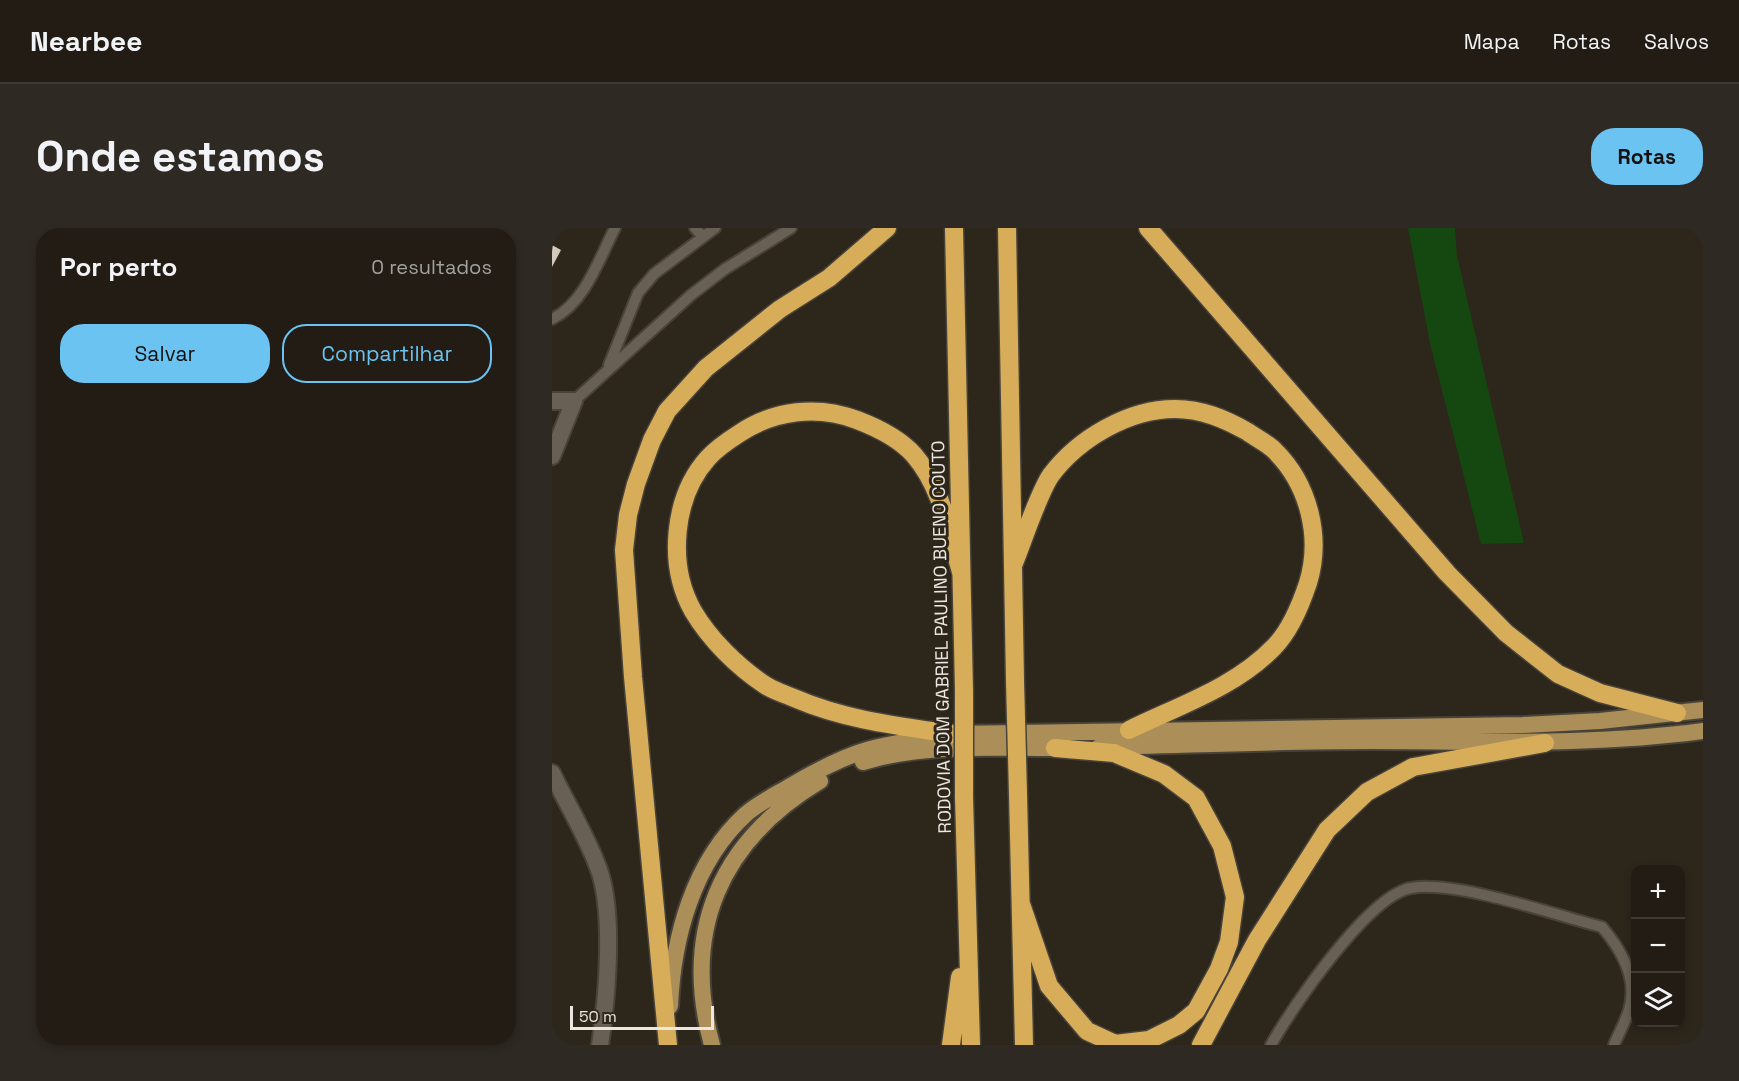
<!DOCTYPE html>
<html lang="pt">
<meta charset="utf-8">
<style>
body{margin:0;font-family:"Space Grotesk",sans-serif;background:#2e2922;color:#f1f3f6}
.controls{position:absolute;right:18px;bottom:18px;display:grid;overflow:hidden;border-radius:12px;box-shadow:0 3px 9px #0003}
.controls button{width:54px;height:54px;display:grid;place-items:center;padding:0;border:0;border-bottom:2px solid #3f3a34;background:#221c14;color:#f1f3f6;font:30px sans-serif}
.scale{position:absolute;left:18px;bottom:15px;width:144px;box-sizing:border-box;padding-left:6px;border:3px solid #ebe6df;border-top:0;font-size:16px;line-height:21px;white-space:nowrap;color:#ebe6df;-webkit-text-stroke:4px #2d261b;paint-order:stroke}
.list{margin:0;padding:0;list-style:none}
h2{display:flex;justify-content:space-between;align-items:center;height:78px;margin:0;padding:0 24px;font-size:26px}
h2 small{font-size:20px;font-weight:400;color:#a2a1a0}
.actions{display:flex;gap:12px;padding:18px 24px}
.actions a{flex:1;padding:14px 0;border:2px solid #6bc3f2;border-radius:24px;text-align:center;font-size:21px;color:#6bc3f2}
.actions .main{background:#6bc3f2;color:#111}
.icon{flex:none;width:33px;height:33px;fill:none;stroke:currentColor;stroke-width:2;stroke-linecap:round;stroke-linejoin:round}
.map{position:relative;flex:none;width:1151px;height:817px;overflow:hidden;border-radius:24px}
header{display:flex;align-items:center;gap:36px;box-sizing:border-box;height:84px;padding:0 30px;background:#221c14;border-bottom:2px solid #3f3a34}
header strong{font-size:28px}
nav{display:flex;gap:33px;margin-inline-start:auto;font-size:21px}
.intro{display:flex;align-items:center;justify-content:space-between;box-sizing:border-box;height:144px;padding:0 36px}
h1{margin:0;font-size:42px}
.button{padding:15px 27px;border-radius:24px;background:#6bc3f2;color:#111;font-size:21px;font-weight:700}
main{display:flex;gap:36px;padding:0 36px}
aside{flex:1;background:#221c14;border-radius:24px;box-shadow:0 3px 9px #0003}
.map>svg:first-child{display:block}
.green{fill:#144810}
.building{fill:#d3cabc}
.lines{fill:none;stroke-linecap:round;stroke-linejoin:round}
.service-casing{stroke:#48433a;stroke-width:14}
.tertiary-casing{stroke:#48433a;stroke-width:20}
.primary-casing{stroke:#48433a;stroke-width:20}
.motorway-casing{stroke:#48433a;stroke-width:21}
.service{stroke:#686054;stroke-width:10}
.tertiary{stroke:#686054;stroke-width:16}
.primary{stroke:#ab8e58;stroke-width:16}
.motorway{stroke:#d7ad5a;stroke-width:18}
.motorway-bridge-casing{stroke:#48433a;stroke-width:21;stroke-linecap:butt}
.motorway-bridge{stroke:#d7ad5a;stroke-width:18}
.labels{text-anchor:middle;dominant-baseline:central;stroke-width:6;stroke-linejoin:round;paint-order:stroke}
.street-label{font-size:18px;fill:#ebe6df;stroke:#2d261b}
</style>
<header>
<strong>Nearbee</strong>
<nav><a>Mapa</a><a>Rotas</a><a>Salvos</a></nav>
</header>
<div class="intro"><h1>Onde estamos</h1><a class="button">Rotas</a></div>
<main>
<aside>
<h2>Por perto<small>0 resultados</small></h2>
<ul class="list">
</ul>
<div class="actions"><a class="main">Salvar</a><a>Compartilhar</a></div>
</aside>
<div class="map">
<svg width="1151" height="817" viewBox="0 0 1151 817">
<rect width="100%" height="100%" fill="#2d261b"/>
<path class="green" d="M 856,0 L 903,0 L 905,28 L 972,315 L 929,316 L 878,115 Z"/>
<path class="building" d="M 0,17 L 9,22 L 0,39 Z"/>
<g class="lines">
<defs>
<path id="service" d="M 143,0 L 151,9
M 0,91 C 33,75 47,31 63,0
M 57,137 L 86,65 L 102,46 L 163,0
M 22,173 L 139,67 L 173,41 L 239,0
M 719,817 C 740,779 817,667 859,660 C 904,652 1003,687 1050,699 C 1067,719 1083,745 1079,772 C 1078,787 1067,804 1062,817"/>
<path id="tertiary" d="M 0,173 L 22,173 L 0,228
M 0,545 C 15,576 34,607 46,639 C 63,683 55,770 48,817"/>
<path id="primary" d="M 547,519 C 638,517 729,513 820,513 C 931,513 1041,518 1151,503
M 311,534 C 376,514 448,521 515,520
M 118,778 C 121,710 141,634 194,586 C 208,574 225,566 240,557 C 264,543 288,530 315,522 C 343,514 372,511 401,506 L 971,497 L 1048,493 L 1151,482
M 160,817 C 129,703 168,613 268,553"/>
<path id="motorway" d="M 402,0 L 412,463
M 455,0 L 463,453
M 596,0 L 895,345 L 954,405 L 1006,446 L 1048,465 L 1125,485
M 462,335 C 471,313 487,264 499,247 C 527,210 577,181 623,181 C 650,181 673,191 696,204 C 704,210 715,215 722,222 C 757,256 770,309 756,355 C 749,376 738,403 722,419 C 684,459 626,478 577,502
M 401,506 C 346,498 293,492 242,470 C 233,466 222,463 213,457 C 186,439 158,412 141,383 C 115,337 121,269 156,230 C 165,220 177,212 188,205 C 223,182 266,177 305,192 C 326,200 347,210 362,227 C 390,259 397,305 409,344
M 466,566 L 472,817
M 412,569 L 419,817
M 469,676 L 497,758 L 535,803 L 563,816 L 597,812 L 627,797 L 644,783 L 667,741 L 677,714 L 683,669 L 670,618 L 644,570 L 612,546 L 562,525 L 503,520
M 116,817 L 81,449 L 72,322 L 76,287 L 84,256 L 100,212 L 115,183 L 154,140 L 228,81 L 277,50 L 335,0
M 399,817 L 408,749
M 649,817 L 705,712 L 775,602 L 815,564 L 861,539 L 993,515"/>
</defs>
<use href="#service" class="service-casing"/>
<use href="#tertiary" class="tertiary-casing"/>
<use href="#primary" class="primary-casing"/>
<use href="#motorway" class="motorway-casing"/>
<use href="#service" class="service"/>
<use href="#tertiary" class="tertiary"/>
<use href="#primary" class="primary"/>
<use href="#motorway" class="motorway"/>
<defs>
<path id="motorway-bridge" d="M 463,453 L 466,566
M 412,569 L 412,463"/>
</defs>
<use href="#motorway-bridge" class="motorway-bridge-casing"/>
<use href="#motorway-bridge" class="motorway-bridge"/>
</g>
<g class="labels">
<g class="street-label">
<text transform="translate(389 409) rotate(-91)">RODOVIA DOM GABRIEL PAULINO BUENO COUTO</text>
</g>
</g>
</svg>
<div class="controls">
<button>+</button>
<button>−</button>
<button><svg class="icon" aria-label="layers" viewBox="0 0 24 24"><path d="M12 4l9 5-9 5-9-5zM3 14l9 5 9-5"/></svg></button>
</div>
<div class="scale">50 m</div>
</div>
</main>
